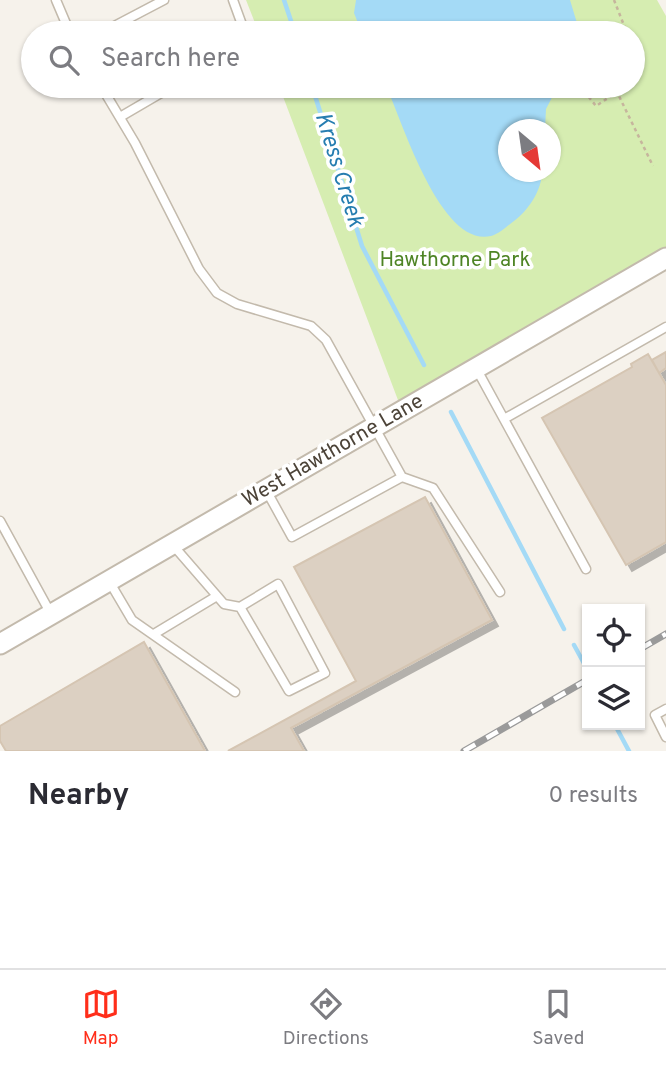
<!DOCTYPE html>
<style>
body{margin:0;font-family:Overpass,sans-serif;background:#f2f2f3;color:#2b2b33}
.controls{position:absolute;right:21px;bottom:21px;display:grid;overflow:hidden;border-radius:0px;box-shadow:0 2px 5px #0004}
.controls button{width:63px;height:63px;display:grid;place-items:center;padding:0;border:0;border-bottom:2px solid #e1e1e2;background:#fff;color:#2b2b33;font:35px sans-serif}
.compass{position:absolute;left:498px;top:119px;width:63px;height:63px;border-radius:50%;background:#fff;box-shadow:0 2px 5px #0004;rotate:151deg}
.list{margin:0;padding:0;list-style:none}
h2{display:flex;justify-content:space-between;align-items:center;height:91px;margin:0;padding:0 28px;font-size:30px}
h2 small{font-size:23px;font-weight:400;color:#7c7c81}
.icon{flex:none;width:38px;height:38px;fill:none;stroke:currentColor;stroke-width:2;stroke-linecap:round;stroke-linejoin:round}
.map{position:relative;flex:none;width:666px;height:751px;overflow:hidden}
.search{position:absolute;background:#fff;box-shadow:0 2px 5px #0004;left:21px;right:21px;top:21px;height:77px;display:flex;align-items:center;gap:18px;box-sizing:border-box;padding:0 24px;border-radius:38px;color:#7c7c81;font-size:26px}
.sheet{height:217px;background:#fff}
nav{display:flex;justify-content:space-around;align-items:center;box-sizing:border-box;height:98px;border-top:2px solid #e1e1e2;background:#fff;font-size:19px;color:#7c7c81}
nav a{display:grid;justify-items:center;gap:4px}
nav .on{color:#ff2e1a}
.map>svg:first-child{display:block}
.green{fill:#d6edb1;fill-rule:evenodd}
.water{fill:#a4daf6}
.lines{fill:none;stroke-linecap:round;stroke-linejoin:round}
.stream{stroke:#a4daf6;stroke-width:4.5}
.building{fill:#dcd0c2;stroke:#d5c5b2;stroke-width:2;filter:url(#shadow)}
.service-casing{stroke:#c3baac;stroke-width:11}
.tertiary-casing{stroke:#c3baac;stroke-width:23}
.path{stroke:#c6b59d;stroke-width:2.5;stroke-dasharray:3.5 3.5;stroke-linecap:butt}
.service{stroke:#fff;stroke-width:8}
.tertiary{stroke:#fff;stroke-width:19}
.rail-casing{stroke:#9a9a9a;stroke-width:7}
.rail{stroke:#fff;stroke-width:4.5;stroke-dasharray:13;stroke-linecap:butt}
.labels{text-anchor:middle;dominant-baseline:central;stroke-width:7;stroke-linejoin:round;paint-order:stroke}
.park-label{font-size:21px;fill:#4e8425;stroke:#fff}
.street-label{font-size:21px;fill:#4c4338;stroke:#fff}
.water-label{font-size:23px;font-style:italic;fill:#257db0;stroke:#fff}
</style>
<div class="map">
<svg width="666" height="751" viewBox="0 0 666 751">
<defs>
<filter id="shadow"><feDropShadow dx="6" dy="6" stdDeviation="0" flood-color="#0004"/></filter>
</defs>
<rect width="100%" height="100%" fill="#f6f2eb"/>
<path class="green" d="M 246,0 L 657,0 L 666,16 L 666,258 L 401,408 L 279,86 L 633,86 L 633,33 L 259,33 ZM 508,130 L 550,130 L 550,172 L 508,172 Z"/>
<path class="water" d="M 356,0 L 570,0 L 580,33 L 362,33 L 354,13 Z
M 386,86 L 558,86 L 546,109 L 545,129 L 508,130 L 508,172 L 542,172 C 542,190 528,211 514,221 C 507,226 499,234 491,236 C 440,248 402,120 386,86 Z"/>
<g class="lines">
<path class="stream" d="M 284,0 L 295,33
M 312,86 L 362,246 L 424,365
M 451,412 L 564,629
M 574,645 L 586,667
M 615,725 L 629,751"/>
</g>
<path class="building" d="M 666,352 L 666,368 L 659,373 L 652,360 Z
M 648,354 L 666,385 L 666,542 L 626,565 L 542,418 L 632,367 L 631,364 Z
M 425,497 L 492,620 L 291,728 L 304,751 L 228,751 L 356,681 L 294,567 Z
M 144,642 L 205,751 L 6,751 L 0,741 L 0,726 Z"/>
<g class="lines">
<defs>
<path id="service" d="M 56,0 L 70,33
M 233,0 L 245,33
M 101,33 L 164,0
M 101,86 L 135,143 L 199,269 L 217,293 L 237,304 L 311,326 L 326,340 L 402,477
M 120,117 L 173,86
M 476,368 L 586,569
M 504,419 L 666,327
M 266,490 L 292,537 L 402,477 L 433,488 L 500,592
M 0,521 L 51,614
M 172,544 L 224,604 L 240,607 L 278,584 L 325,673 L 289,691 L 240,607
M 109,581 L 132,620 L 235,692
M 154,634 L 217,596
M 666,709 L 655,715 L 666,737"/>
<path id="tertiary" d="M 0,644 L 666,258"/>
</defs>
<use href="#service" class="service-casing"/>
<use href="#tertiary" class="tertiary-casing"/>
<path class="path" d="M 614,0 L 627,33
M 633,54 L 636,67 L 633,80
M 580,86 L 596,106 L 617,92 L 653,166
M 617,92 L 631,86"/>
<use href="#service" class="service"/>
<use href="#tertiary" class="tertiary"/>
<defs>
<path id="rail" d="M 640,649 L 666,634
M 464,751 L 587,680"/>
</defs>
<use href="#rail" class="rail-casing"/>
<use href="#rail" class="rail"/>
</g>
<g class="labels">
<g class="park-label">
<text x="455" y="260">Hawthorne Park</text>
</g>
<g class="street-label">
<text transform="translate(333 451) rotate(-30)">West Hawthorne Lane</text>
</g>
<g class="water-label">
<text transform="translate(338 170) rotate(73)">Kress Creek</text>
</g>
</g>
</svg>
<div class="controls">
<button><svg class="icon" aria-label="locate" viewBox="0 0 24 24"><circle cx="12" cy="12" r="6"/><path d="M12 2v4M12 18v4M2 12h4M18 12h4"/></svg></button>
<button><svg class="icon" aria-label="layers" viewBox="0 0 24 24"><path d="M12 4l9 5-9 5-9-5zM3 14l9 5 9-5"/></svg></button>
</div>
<svg class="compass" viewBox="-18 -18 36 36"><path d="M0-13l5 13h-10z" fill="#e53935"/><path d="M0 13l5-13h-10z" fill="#7c7c81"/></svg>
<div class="search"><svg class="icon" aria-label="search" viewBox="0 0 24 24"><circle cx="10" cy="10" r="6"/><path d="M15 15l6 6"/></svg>Search here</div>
</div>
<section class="sheet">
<h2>Nearby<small>0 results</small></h2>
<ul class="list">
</ul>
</section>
<nav>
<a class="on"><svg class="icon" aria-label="map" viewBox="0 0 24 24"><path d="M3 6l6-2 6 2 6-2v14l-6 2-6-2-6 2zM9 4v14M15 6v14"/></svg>Map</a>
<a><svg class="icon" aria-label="directions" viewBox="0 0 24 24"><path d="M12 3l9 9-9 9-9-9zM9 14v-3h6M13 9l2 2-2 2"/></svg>Directions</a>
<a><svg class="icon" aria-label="saved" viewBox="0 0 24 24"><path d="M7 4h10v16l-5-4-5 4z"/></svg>Saved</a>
</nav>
